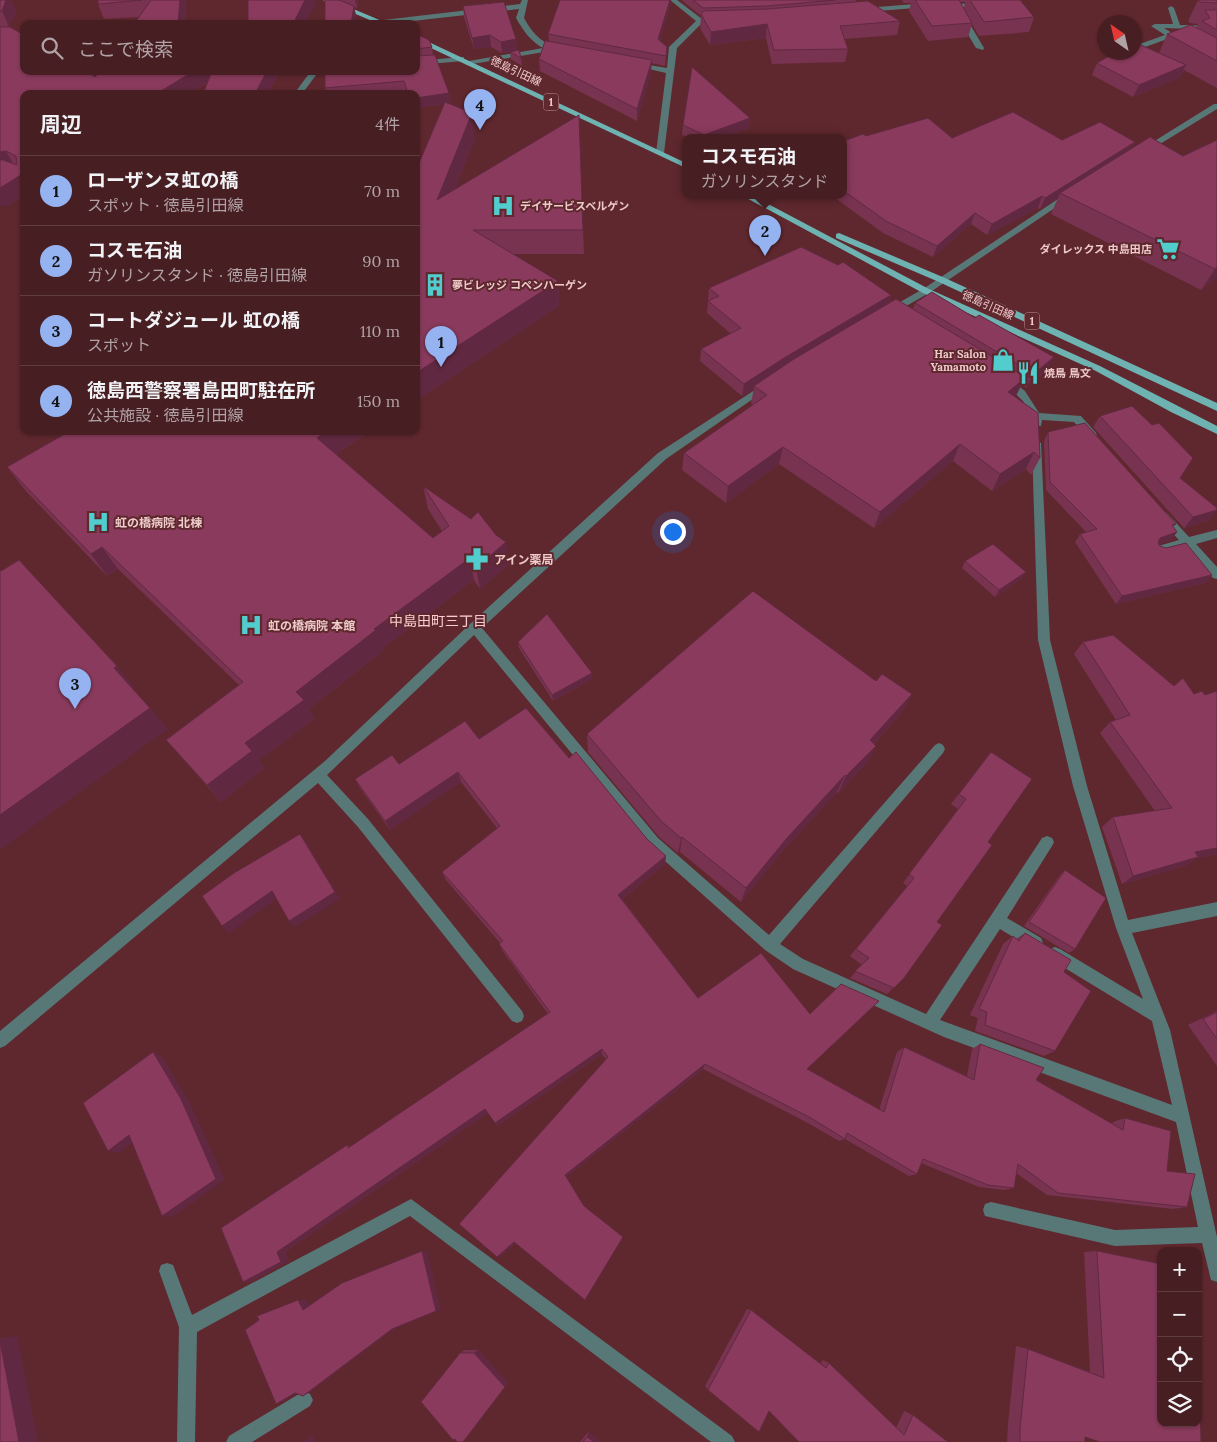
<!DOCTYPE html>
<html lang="ja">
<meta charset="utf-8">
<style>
body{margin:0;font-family:Lora,"Noto Sans JP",serif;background:#512b2f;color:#f1f3f6}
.controls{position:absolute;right:15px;bottom:15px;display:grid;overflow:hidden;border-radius:10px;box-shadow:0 1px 4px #0004}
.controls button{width:45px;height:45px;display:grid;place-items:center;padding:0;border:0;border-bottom:1px solid #5f3c40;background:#471e22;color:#f1f3f6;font:25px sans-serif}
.compass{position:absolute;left:1097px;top:15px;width:45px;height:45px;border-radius:50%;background:#471e22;box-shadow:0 1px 4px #0004;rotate:326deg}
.you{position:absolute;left:672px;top:531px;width:18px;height:18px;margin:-12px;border:4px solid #fff;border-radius:50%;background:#1a73e8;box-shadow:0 0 0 8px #1a73e833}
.badge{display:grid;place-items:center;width:32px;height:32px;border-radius:50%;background:#95b2f1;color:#111;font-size:16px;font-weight:700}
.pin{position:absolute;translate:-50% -41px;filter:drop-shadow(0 1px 2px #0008)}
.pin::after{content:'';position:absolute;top:26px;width:18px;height:15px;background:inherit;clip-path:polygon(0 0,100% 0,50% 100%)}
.popup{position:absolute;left:682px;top:134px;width:165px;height:65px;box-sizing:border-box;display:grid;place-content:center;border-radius:10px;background:#471e22;filter:drop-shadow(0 1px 4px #0005);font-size:16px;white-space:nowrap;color:#b0a2a5}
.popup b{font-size:19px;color:#f1f3f6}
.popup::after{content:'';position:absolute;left:50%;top:100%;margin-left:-10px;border:10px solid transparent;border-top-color:#471e22}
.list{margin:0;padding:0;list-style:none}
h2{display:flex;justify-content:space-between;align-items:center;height:65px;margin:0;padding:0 20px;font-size:21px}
h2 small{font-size:16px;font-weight:400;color:#b0a2a5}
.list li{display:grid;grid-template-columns:32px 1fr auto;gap:15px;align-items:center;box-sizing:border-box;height:70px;padding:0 20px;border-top:1px solid #5f3c40}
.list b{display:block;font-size:19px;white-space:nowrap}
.list p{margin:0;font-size:16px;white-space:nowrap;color:#b0a2a5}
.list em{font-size:16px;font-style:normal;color:#b0a2a5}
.icon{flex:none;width:28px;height:28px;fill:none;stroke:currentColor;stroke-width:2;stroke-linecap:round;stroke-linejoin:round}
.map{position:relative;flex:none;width:1217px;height:1442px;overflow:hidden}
.search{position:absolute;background:#471e22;box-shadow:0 1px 4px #0004;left:20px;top:20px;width:400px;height:55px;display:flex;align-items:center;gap:12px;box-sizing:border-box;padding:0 18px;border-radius:10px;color:#b0a2a5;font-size:19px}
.panel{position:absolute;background:#471e22;box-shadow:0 1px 4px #0004;left:20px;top:90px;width:400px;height:345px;border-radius:10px}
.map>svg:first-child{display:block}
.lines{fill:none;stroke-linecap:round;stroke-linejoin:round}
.minor{fill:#587878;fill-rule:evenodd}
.major{fill:#6eb2b2;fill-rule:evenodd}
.wall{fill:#773350;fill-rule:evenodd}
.shaded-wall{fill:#612941}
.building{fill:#8a3b5d;stroke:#612941}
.labels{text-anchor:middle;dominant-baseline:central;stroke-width:4;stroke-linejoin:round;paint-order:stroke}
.far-street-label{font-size:11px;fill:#eecacb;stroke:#5f282e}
.shield{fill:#5f282e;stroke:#c3999c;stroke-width:1}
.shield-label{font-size:11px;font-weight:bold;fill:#eecacb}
.far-poi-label{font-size:11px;font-weight:bold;fill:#eecacb;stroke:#5f282e;text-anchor:start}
.poi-label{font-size:12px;font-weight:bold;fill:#eecacb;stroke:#5f282e;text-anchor:start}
.neighbourhood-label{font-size:14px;fill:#f9cdcf;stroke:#5f282e}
</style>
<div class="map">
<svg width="1217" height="1442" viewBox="0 0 1217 1442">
<rect width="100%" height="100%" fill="#5f282e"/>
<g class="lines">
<path class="minor" d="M 522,0 L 528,0 L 524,18 C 533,35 544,45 563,49 L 563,53 L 550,51 L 466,65 L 465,63 L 469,61 L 543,48 C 530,41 523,30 516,18 L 519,9 L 386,24 L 379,22 L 383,20 L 520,4 Z
M 670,0 L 677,0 L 702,19 L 715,18 L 719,20 L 702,23 L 677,48 L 664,153 L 660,155 L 656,153 L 666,73 L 632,65 L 636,63 L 667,68 L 669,47 L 696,21 Z
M 928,3 L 980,4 L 983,6 L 980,8 L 928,7 L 865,12 L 862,10 L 865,8 Z
M 1171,6 L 1174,8 L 1180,25 L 1217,26 L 1217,30 L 1164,28 L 1186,42 L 1179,44 L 1170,38 L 1134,51 L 1134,46 L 1165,35 L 1151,26 L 1155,24 L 1173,24 L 1168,8 Z
M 959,15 L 965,16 L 984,48 L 983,50 L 976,48 L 957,16 Z
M 461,57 L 464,57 L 464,61 L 416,65 L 416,61 Z
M 307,71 L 315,71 L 316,75 L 302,94 L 294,94 L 308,75 Z
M 1214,104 L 1217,104 L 1217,109 L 1147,152 L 1140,150 Z
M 1064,195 L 1071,197 L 929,293 L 892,314 L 886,314 L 886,310 L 923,289 Z
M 1006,377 L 1025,391 L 1039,413 L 1081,416 L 1096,433 L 1097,436 L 1096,439 L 1088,439 L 1074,422 L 1042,420 L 1041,426 L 1033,426 L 1029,411 L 1023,401 L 1001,380 Z
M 767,382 L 772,385 L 770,387 L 666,459 L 482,628 L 658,838 L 769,935 L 935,745 L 939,743 L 943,745 L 945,749 L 943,753 L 780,944 L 803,959 L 926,1014 L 1042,838 L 1047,836 L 1052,838 L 1054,842 L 1052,846 L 1007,918 L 1041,938 L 1043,943 L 1041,948 L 1036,950 L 1031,948 L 1000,929 L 940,1020 L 1172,1105 L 1152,1021 L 1050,959 L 1048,954 L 1050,949 L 1055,947 L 1060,949 L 1143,999 L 1116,928 L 1073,786 L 1038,640 L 1032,446 L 1037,442 L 1041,443 L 1050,640 L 1087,786 L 1128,920 L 1217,902 L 1217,916 L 1132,933 L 1170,1030 L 1217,1237 L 1217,1282 L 1211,1280 L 1202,1243 L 1115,1246 L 985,1216 L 983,1210 L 985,1204 L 991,1202 L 1115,1230 L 1198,1227 L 1176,1122 L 944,1037 L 793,969 L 765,950 L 648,846 L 474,635 L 327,775 L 368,819 L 522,1011 L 524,1016 L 522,1021 L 517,1023 L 512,1021 L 358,827 L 318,783 L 5,1046 L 0,1048 L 0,1031 L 325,761 L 470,624 L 658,453 Z
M 1163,512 L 1167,513 L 1189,537 L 1217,530 L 1217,538 L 1196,544 L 1217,567 L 1217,579 L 1213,578 L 1185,547 L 1159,554 L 1155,553 L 1153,550 L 1155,547 L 1179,540 L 1159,519 L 1158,516 Z
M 411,1199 L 732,1436 L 735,1442 L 711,1442 L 410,1216 L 197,1332 L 195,1442 L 177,1442 L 179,1327 L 159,1271 L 161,1265 L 167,1263 L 173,1265 L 192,1315 Z
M 304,1391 L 310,1394 L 313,1400 L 310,1406 L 252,1442 L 226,1442 L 229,1436 Z"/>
<path class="major" d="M 323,0 L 332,0 L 389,24 L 379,24 Z
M 416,36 L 686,163 L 686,168 L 416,41 Z
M 741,195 L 751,195 L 929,289 L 1100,366 L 1217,426 L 1217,434 L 1171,412 L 1094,370 L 923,293 Z
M 839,233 L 945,278 L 1217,403 L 1217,411 L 939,282 L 836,238 L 836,234 Z"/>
</g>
<path class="wall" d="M 0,0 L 11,0 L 16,11 L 9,27 L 95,77 L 280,71 L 268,94 L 203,94 L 207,83 L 7,206 L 0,206 Z
M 98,0 L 186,0 L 185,24 L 134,24 L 139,17 L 104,19 L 98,4 Z
M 325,0 L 358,0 L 357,8 L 354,7 L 356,16 Z
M 560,0 L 671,0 L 671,3 L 660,41 L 667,47 L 665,66 L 651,63 L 651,72 L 637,121 L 540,71 L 539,59 L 549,41 L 548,34 Z
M 682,0 L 856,0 L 856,2 L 900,21 L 897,35 L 844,39 L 848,49 L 845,62 L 772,64 L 766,38 L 710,45 L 700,28 L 701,16 L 685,3 Z
M 902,0 L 1020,0 L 1034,17 L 1029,32 L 979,36 L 972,24 L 968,37 L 928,41 L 909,11 L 911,3 L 904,3 ZM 960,2 L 965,2 L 964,8 Z
M 1198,0 L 1217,0 L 1217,88 L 1184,70 L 1180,77 L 1133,97 L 1092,75 L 1097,63 L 1159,53 L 1167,34 L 1196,28 L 1198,24 L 1190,23 L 1188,21 Z
M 463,6 L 516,39 L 517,51 L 521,58 L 522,66 L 511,59 L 510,52 L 502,53 L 491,47 L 474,49 L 464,17 Z
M 416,34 L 432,47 L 433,55 L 449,93 L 451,103 L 449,104 L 475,138 L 455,189 L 583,230 L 584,254 L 513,254 L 558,281 L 559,306 L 416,401 L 445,104 L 416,108 L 416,94 L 406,94 L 405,92 L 377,94 L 326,94 L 325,88 L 416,71 Z
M 750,118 L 749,128 L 724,137 L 687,137 L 682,135 L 683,125 Z
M 952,138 L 1062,140 L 1132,148 L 1183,156 L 1217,140 L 1217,277 L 1201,290 L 1051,214 L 1058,198 L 1040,209 L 1038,208 L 987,235 L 971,224 L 933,257 L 883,233 L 831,195 L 844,195 L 844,141 Z
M 709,288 L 891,295 L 889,304 L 913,309 L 915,303 L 1047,370 L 1026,388 L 1022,384 L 1015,397 L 1040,458 L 1031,475 L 1026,469 L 992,491 L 953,461 L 874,528 L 779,464 L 726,503 L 682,470 L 684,453 L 753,405 L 751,403 L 754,388 L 742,396 L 700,361 L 701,349 L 731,334 L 707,313 L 708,301 L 709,301 L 708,300 Z
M 1100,416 L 1180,478 L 1217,508 L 1217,510 L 1209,520 L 1184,528 L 1093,427 Z
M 70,431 L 370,431 L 336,454 L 433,538 L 442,531 L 428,509 L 423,486 L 509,564 L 480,589 L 474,580 L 383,648 L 384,650 L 309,709 L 314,719 L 259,760 L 264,768 L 221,802 L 166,740 L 239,685 L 118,569 L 107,576 L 25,490 L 7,467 Z
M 1048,432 L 1176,524 L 1173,527 L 1177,532 L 1171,540 L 1159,544 L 1160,546 L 1212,575 L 1205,583 L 1116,604 L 1075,542 L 1080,534 L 1086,532 L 1046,490 L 1044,441 Z
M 965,561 L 1026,572 L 1022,578 L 995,597 L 962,568 Z
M 518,642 L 592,679 L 553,701 L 519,648 Z
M 1083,642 L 1174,686 L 1194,694 L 1205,695 L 1217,691 L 1217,854 L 1197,858 L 1185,866 L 1122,884 L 1102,827 L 1113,817 L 1155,811 L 1100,733 L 1110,722 L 1116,720 L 1074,654 Z
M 876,681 L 912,694 L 902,712 L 874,744 L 876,746 L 867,763 L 838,793 L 837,792 L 781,853 L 741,902 L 680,852 L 678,853 L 659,837 L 588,752 L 587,734 Z
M 479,739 L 569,758 L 665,864 L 622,899 L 698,998 L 807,1069 L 879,1110 L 897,1052 L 904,1047 L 967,1076 L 972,1049 L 980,1044 L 1036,1080 L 1112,1124 L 1113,1122 L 1125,1118 L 1167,1171 L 1187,1207 L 1173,1209 L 1047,1195 L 1016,1173 L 1014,1188 L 1004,1190 L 979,1187 L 921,1163 L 917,1174 L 909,1176 L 845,1139 L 839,1141 L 806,1122 L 703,1069 L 566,1177 L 516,1243 L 499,1257 L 606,1059 L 602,1054 L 497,1126 L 488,1113 L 285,1252 L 289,1261 L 252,1281 L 243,1282 L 347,1145 L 351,1147 L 548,1014 L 502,950 L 499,944 L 500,943 L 446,880 L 442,872 L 497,828 L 461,782 L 390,830 L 360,788 L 355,779 Z
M 991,752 L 988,842 L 937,922 L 904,978 L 887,994 L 850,978 L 862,965 L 850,956 L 907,886 L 903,883 L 958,809 L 951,804 Z
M 1065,870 L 1075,949 L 1069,953 L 1024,926 L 1060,875 Z
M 1025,933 L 1064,972 L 1055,1051 L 1044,1056 L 975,1031 L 978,1018 L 970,1015 L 1003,944 L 1013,936 L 1016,939 Z
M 1217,1011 L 1217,1066 L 1188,1025 Z
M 1097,1251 L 1161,1264 L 1085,1437 L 1085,1442 L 1007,1442 L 1008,1424 L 1016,1346 L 1028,1349 L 1090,1372 L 1084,1252 Z
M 747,1309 L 751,1310 L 820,1364 L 823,1360 L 829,1363 L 896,1428 L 904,1411 L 913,1415 L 948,1442 L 799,1442 L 769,1411 L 708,1390 L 705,1386 Z
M 464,1350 L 478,1350 L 508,1383 L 460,1353 Z
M 588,1432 L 602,1442 L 580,1442 Z"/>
<path class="shaded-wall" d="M 6,0 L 11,0 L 16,11 L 9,27 L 2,11 Z
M 180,0 L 186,0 L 185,24 L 178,24 Z
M 305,0 L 315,0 L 316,3 L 305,24 L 293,24 Z
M 355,0 L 358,0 L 357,8 Z
M 670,0 L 671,0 L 671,3 L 658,49 L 658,39 Z
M 354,6 L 356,16 L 354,24 L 351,24 Z
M 767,24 L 766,38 L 710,45 L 711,32 Z
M 490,35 L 491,47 L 474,49 L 472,38 Z
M 516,39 L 517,51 L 502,53 L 501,42 Z
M 652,60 L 651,72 L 637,121 L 637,109 Z
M 1186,65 L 1180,77 L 1133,97 L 1139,85 Z
M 194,71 L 222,71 L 222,73 L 189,94 L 156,94 Z
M 267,71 L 280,71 L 268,94 L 256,94 L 257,90 Z
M 449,93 L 451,103 L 416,108 L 416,98 Z
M 472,113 L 475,138 L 441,225 L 437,200 Z
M 750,118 L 749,128 L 724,137 L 704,137 L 704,135 Z
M 1135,142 L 1129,153 L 1060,193 L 1058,198 L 1040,209 L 1045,198 Z
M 6,151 L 15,167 L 0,170 L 0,152 Z
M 24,173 L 24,195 L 7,206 L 0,206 L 0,188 Z
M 1042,196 L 1038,208 L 987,235 L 992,224 Z
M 975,213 L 971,224 L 933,257 L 937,246 Z
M 1217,267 L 1217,277 L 1201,290 L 1215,269 Z
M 558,281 L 559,306 L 416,401 L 416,373 Z
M 891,295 L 888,308 L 754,386 L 754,388 L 742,396 L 744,384 L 784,358 Z
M 1054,357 L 1047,370 L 1026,388 L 1032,375 Z
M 1024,379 L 1016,396 L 1000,409 L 1008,392 Z
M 327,431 L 370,431 L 325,461 L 317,438 Z
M 960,444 L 953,461 L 874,528 L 880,512 Z
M 783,447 L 779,464 L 726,503 L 728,486 Z
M 1034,452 L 1026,469 L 992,491 L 1000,474 Z
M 1217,510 L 1209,520 L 1184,528 L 1193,517 Z
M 1177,532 L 1171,540 L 1153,546 L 1160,538 Z
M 506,542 L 509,564 L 480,589 L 476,568 Z
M 102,547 L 118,569 L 107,576 L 91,554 Z
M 470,558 L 474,580 L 383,648 L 384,650 L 309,709 L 314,719 L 259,760 L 264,768 L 221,802 L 207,785 L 245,743 L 296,692 L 374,629 Z
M 1026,572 L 1022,578 L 995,597 L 999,590 Z
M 1212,575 L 1205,583 L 1116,604 L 1122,596 Z
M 117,666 L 135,688 L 132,689 L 114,668 Z
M 592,673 L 592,679 L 553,701 L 552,695 Z
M 912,694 L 902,712 L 861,758 L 870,740 Z
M 150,708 L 168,729 L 0,850 L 0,815 Z
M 876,746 L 867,763 L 838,793 L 846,776 Z
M 458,772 L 461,782 L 390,830 L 385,821 Z
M 845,775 L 837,792 L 781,853 L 741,902 L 746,888 L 787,838 Z
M 300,834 L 306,842 L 340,899 L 295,927 L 289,921 Z
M 682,837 L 680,852 L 678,853 L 681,838 Z
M 1217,848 L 1217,854 L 1197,858 L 1185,866 L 1122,884 L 1133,876 L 1195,852 Z
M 666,856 L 665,864 L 618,902 L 618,895 Z
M 272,891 L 278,898 L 229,933 L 222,926 Z
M 602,1049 L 602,1054 L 497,1126 L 495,1123 Z
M 153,1052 L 162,1056 L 190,1103 L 225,1180 L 172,1217 L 162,1216 Z
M 705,1064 L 703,1069 L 566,1177 L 565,1175 Z
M 485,1109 L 488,1113 L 285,1252 L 289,1261 L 252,1281 L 243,1282 L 277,1252 Z
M 129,1135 L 139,1138 L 119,1153 L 108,1151 Z
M 514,1242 L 517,1242 L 499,1257 L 497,1257 Z
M 422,1251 L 427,1251 L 441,1310 L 397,1327 L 310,1392 L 303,1396 Z
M 306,1299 L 310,1309 L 303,1310 L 298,1300 Z
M 17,1336 L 38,1442 L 19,1442 L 0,1341 L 0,1338 Z
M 478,1350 L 508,1383 L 463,1442 L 474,1353 Z
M 303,1389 L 284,1401 L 276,1404 L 295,1393 Z
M 588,1432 L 602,1442 L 594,1442 L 587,1437 Z
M 313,1435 L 315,1442 L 304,1442 L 304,1441 Z"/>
<path class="building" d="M 0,0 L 6,0 L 2,11 L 0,11 Z
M 98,0 L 142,0 L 98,4 Z
M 151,0 L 180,0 L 178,24 L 134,24 Z
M 248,0 L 305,0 L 293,24 L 248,24 Z
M 325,0 L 339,0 L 354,6 L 351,24 L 325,24 Z
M 560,0 L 670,0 L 658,39 L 667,47 L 666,56 L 548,34 Z
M 693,0 L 835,0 L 766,6 L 703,8 Z
M 915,0 L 959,0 L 972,23 L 932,26 Z
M 970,0 L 1020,0 L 1034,17 L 984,22 Z
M 1198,0 L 1217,0 L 1217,3 L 1200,2 Z
M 868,1 L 900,21 L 840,26 L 848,49 L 774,50 L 767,24 L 711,32 L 701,14 L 704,11 L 767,9 Z
M 504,2 L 516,39 L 501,42 L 490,35 L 472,38 L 463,6 Z
M 1205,10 L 1217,10 L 1217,30 L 1202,21 L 1210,18 Z
M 1191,25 L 1217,38 L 1217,61 L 1167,34 Z
M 0,27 L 10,27 L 24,35 L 24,71 L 85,71 L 95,77 L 100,71 L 194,71 L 156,94 L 24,94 L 24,173 L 0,188 L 0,160 L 3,160 L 17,165 L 16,156 L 6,151 L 0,152 Z
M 416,34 L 429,40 L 432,47 L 416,49 Z
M 545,41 L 547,41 L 652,60 L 637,109 L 539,59 Z
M 1134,42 L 1186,65 L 1139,85 L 1097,63 L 1116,52 L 1134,52 Z
M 519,50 L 521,58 L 510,52 Z
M 435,55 L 449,93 L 416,98 L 416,94 L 408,94 L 404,81 L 325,88 L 325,71 L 416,71 L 416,56 Z
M 692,67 L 750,118 L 704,135 L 683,125 Z
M 212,71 L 267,71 L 257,90 L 256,94 L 203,94 Z
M 445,102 L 472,113 L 437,200 L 579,115 L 583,230 L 473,230 L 558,281 L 416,373 L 416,170 Z
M 1013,112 L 1062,140 L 1100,122 L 1135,142 L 1045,198 L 1042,196 L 992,224 L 975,213 L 937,246 L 886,221 L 844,191 L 844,141 L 863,134 L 866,136 L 928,118 L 952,138 Z
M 1150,137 L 1183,156 L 1217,140 L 1217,267 L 1215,269 L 1060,193 Z
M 801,247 L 838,265 L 843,262 L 891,295 L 784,358 L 744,384 L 701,349 L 741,328 L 708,301 L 719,296 L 709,288 Z
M 932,292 L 975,318 L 979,315 L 1054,357 L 1032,375 L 1029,371 L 915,303 Z
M 896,299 L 1021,374 L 1024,379 L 1008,392 L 1038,413 L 1040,458 L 1034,452 L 1000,474 L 960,444 L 880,512 L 783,447 L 728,486 L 684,453 L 767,395 L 754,386 L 794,359 Z
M 1132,406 L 1152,425 L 1159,423 L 1193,458 L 1180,478 L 1217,508 L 1217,510 L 1193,517 L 1100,416 Z
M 1085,423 L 1176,524 L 1172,525 L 1177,532 L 1160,538 L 1158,543 L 1160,546 L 1166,548 L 1186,543 L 1212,575 L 1122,596 L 1080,534 L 1097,529 L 1050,482 L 1048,432 Z
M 70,431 L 327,431 L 317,438 L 433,538 L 449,526 L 423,486 L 471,519 L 478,512 L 496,535 L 506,542 L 476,568 L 470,558 L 374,629 L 376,630 L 296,692 L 304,700 L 245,743 L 252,751 L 207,785 L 166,740 L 243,682 L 102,547 L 91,554 L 7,467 Z
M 993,544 L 1026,572 L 999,590 L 965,561 Z
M 19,560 L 117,666 L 114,668 L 150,708 L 0,815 L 0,569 L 1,571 Z
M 753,591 L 876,681 L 882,674 L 912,694 L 870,740 L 876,746 L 846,776 L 845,775 L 787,838 L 746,888 L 682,837 L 681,838 L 661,821 L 587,734 Z
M 547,614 L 592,673 L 552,695 L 518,642 Z
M 1113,635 L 1174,686 L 1183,678 L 1194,694 L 1202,691 L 1205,695 L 1217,691 L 1217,848 L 1195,852 L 1198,857 L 1133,876 L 1113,817 L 1172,808 L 1110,722 L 1130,715 L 1083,642 Z
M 526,708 L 569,758 L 576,752 L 647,839 L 666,856 L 618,895 L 698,998 L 761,953 L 810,1014 L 841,984 L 879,1001 L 807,1069 L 884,1112 L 904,1047 L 974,1080 L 980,1044 L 1044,1068 L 1036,1080 L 1123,1130 L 1125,1118 L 1171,1131 L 1167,1171 L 1195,1174 L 1187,1207 L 1058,1193 L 1018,1164 L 1014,1188 L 988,1185 L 923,1159 L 917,1174 L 847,1133 L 845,1139 L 811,1118 L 705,1064 L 565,1175 L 584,1206 L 623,1237 L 585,1300 L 514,1242 L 497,1257 L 459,1224 L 608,1057 L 602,1049 L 495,1123 L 485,1109 L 277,1252 L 281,1262 L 243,1282 L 221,1228 L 347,1145 L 348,1148 L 550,1012 L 499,944 L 503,941 L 442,872 L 500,826 L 458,772 L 385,821 L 355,779 L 392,755 L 399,764 L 465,721 L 479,739 Z
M 991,752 L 1032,779 L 988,842 L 992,845 L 937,922 L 942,925 L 904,978 L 894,988 L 855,971 L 869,958 L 856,949 L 914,878 L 909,874 L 966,799 L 959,794 Z
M 300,834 L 335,892 L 289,921 L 272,891 L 222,926 L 202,896 L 234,873 Z
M 1065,870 L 1106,898 L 1075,949 L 1029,922 Z
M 1025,933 L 1071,960 L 1064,972 L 1091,991 L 1055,1051 L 985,1025 L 987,1012 L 979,1009 L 1013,936 L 1019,941 Z
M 1217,1012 L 1217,1039 L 1203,1019 Z
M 153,1052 L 181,1099 L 216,1179 L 162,1216 L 129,1135 L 108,1151 L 83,1103 Z
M 422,1251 L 436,1311 L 392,1329 L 303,1396 L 295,1393 L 276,1404 L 245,1330 L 259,1320 L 257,1316 L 298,1300 L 303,1310 L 342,1283 Z
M 1097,1251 L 1161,1264 L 1161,1423 L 1198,1423 L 1198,1400 L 1200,1400 L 1201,1442 L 1100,1442 L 1085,1437 L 1085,1442 L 1020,1442 L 1020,1429 L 1028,1349 L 1104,1378 Z
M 751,1310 L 826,1368 L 829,1363 L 904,1435 L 913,1415 L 948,1442 L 799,1442 L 769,1411 L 759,1432 L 708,1390 Z
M 0,1341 L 19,1442 L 0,1442 Z
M 460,1353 L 474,1353 L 505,1387 L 463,1442 L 457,1442 L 455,1439 L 453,1440 L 421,1402 Z
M 587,1437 L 594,1442 L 583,1442 Z"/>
<defs>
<symbol id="hospital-bare" viewBox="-9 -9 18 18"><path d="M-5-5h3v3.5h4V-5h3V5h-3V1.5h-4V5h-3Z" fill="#52cdcd" stroke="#5f282e" stroke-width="2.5" paint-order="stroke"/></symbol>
<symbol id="supermarket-bare" viewBox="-9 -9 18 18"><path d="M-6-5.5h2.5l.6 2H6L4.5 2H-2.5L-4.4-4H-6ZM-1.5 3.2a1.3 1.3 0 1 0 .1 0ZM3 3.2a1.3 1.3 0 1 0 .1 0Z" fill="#52cdcd" stroke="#5f282e" stroke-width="2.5" paint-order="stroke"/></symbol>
<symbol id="building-bare" viewBox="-9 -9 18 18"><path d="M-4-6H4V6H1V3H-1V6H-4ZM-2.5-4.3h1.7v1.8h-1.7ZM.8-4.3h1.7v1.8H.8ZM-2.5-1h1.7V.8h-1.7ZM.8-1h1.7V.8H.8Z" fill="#52cdcd" stroke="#5f282e" stroke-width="2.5" paint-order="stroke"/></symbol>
<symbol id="shop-bare" viewBox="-9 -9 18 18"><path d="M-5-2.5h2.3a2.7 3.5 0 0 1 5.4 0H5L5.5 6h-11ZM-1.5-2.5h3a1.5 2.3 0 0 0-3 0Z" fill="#52cdcd" stroke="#5f282e" stroke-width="2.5" paint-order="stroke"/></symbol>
<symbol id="restaurant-bare" viewBox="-9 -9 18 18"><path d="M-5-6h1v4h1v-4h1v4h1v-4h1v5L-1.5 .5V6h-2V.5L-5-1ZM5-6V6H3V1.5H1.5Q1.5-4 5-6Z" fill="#52cdcd" stroke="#5f282e" stroke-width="2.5" paint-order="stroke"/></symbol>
<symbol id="pharmacy-bare" viewBox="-9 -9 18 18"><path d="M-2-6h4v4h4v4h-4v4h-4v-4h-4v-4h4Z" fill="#52cdcd" stroke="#5f282e" stroke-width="2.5" paint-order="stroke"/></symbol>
</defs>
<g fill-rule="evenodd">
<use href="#hospital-bare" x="487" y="190" width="32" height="32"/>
<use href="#supermarket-bare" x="1152" y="233" width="32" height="32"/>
<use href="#building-bare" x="419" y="269" width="32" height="32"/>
<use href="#shop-bare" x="987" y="344" width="32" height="32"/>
<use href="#restaurant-bare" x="1012" y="357" width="32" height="32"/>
<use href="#hospital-bare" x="82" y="506" width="32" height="32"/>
<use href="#pharmacy-bare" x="461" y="543" width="32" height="32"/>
<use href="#hospital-bare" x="235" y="609" width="32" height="32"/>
</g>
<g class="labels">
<g class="far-street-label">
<text transform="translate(516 71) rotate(25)">徳島引田線</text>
<text transform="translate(988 305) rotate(24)">徳島引田線</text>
</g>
<g class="shield">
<rect x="543.5" y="93.5" width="15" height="17" rx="4"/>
<rect x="1024.5" y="312.5" width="15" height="17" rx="4"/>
</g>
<g class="shield-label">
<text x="551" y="102">1</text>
<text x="1032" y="321">1</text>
</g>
<g class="far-poi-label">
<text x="520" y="206">デイサービスベルゲン</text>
<text x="1152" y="249" text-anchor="end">ダイレックス 中島田店</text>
<text x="452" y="285">夢ビレッジ コペンハーゲン</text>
<text x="986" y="354" text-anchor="end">Har Salon<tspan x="986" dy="13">Yamamoto</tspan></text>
<text x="1044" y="373">焼鳥 鳥文</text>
</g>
<g class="poi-label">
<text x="115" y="522">虹の橋病院 北棟</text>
<text x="494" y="559">アイン薬局</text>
<text x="268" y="625">虹の橋病院 本館</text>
</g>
<g class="neighbourhood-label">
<text x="438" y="621">中島田町三丁目</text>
</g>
</g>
</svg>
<div class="controls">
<button>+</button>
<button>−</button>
<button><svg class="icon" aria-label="locate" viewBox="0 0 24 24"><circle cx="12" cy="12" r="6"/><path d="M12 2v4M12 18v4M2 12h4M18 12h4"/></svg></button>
<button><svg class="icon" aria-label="layers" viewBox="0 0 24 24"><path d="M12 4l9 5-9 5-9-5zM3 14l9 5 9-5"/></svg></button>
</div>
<svg class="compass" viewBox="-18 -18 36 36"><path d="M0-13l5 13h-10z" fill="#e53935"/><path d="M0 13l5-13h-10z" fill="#b0a2a5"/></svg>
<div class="you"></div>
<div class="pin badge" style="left:441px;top:367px">1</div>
<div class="pin badge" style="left:765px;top:256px">2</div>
<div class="popup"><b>コスモ石油</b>ガソリンスタンド</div>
<div class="pin badge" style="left:75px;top:709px">3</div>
<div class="pin badge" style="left:480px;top:130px">4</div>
<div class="search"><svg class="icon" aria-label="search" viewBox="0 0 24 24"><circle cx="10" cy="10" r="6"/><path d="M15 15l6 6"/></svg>ここで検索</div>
<section class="panel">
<h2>周辺<small>4件</small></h2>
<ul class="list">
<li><span class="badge">1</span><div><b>ローザンヌ虹の橋</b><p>スポット · 徳島引田線</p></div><em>70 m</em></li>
<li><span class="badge">2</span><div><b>コスモ石油</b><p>ガソリンスタンド · 徳島引田線</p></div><em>90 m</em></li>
<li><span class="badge">3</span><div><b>コートダジュール 虹の橋</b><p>スポット</p></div><em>110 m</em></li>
<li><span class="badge">4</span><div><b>徳島西警察署島田町駐在所</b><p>公共施設 · 徳島引田線</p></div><em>150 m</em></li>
</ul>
</section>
</div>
